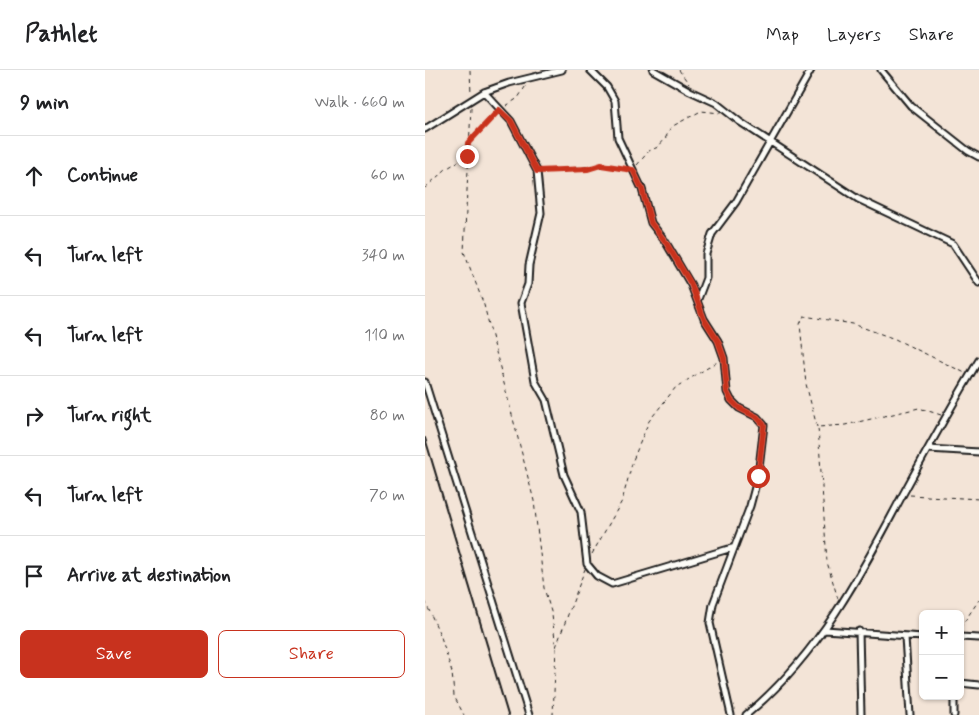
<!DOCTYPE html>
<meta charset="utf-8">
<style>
body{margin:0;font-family:Mynerve,sans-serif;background:#f2f2f2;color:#202124}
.controls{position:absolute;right:15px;bottom:15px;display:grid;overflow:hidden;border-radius:8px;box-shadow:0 1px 4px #0004}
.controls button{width:45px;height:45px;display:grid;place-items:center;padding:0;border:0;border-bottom:1px solid #e0e0e0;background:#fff;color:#202124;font:25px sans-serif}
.stop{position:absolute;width:15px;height:15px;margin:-11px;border:4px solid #c8321e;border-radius:50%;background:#fff}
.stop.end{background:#c8321e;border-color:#fff;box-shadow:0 1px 5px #0008}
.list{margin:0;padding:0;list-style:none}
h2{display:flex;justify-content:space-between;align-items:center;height:65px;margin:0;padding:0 20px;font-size:21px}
h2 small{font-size:16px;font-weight:400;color:#757577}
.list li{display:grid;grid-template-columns:32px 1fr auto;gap:15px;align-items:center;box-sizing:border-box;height:80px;padding:0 20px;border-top:1px solid #e0e0e0}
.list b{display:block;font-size:19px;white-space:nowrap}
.list em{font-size:16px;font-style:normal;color:#757577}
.actions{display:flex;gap:10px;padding:15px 20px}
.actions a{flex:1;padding:11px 0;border:1px solid #c8321e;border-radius:8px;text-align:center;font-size:18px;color:#c8321e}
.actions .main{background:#c8321e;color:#fff}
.icon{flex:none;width:28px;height:28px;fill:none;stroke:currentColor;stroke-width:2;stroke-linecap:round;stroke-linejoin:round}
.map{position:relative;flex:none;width:554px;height:645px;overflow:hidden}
header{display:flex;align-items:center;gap:30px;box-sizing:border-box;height:70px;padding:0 25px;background:#fff;border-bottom:1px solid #e0e0e0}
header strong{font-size:24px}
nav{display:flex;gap:28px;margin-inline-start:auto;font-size:18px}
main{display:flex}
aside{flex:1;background:#fff}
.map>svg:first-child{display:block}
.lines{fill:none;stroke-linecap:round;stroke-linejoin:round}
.minor-casing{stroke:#1c1c1c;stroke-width:9}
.path{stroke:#1c1c1c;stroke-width:1;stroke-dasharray:4 4;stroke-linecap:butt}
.minor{stroke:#fdfcf7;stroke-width:5}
.rail{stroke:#1c1c1c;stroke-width:2}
.route{stroke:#c8321e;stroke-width:6}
</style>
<header>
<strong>Pathlet</strong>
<nav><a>Map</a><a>Layers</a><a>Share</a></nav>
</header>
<main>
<aside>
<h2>9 min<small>Walk · 660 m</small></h2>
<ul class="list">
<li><svg class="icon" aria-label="ahead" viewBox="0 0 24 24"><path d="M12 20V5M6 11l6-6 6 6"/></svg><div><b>Continue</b></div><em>60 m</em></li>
<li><svg class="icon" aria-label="left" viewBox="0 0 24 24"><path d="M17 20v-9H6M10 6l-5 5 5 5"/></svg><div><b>Turn left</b></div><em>340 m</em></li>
<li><svg class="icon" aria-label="left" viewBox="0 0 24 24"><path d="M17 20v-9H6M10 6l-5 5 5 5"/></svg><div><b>Turn left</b></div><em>110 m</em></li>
<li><svg class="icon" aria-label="right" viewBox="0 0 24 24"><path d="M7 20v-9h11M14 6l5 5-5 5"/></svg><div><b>Turn right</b></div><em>80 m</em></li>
<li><svg class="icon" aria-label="left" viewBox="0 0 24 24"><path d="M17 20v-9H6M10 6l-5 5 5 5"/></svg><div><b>Turn left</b></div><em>70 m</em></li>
<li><svg class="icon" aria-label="arrive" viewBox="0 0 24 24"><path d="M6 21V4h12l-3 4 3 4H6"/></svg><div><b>Arrive at destination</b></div></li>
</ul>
<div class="actions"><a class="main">Save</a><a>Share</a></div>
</aside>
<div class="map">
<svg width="554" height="645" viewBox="0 0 554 645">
<rect width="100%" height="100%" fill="#f3e4d7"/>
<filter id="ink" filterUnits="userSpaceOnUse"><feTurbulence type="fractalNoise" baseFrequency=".02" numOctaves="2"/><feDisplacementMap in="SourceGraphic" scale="10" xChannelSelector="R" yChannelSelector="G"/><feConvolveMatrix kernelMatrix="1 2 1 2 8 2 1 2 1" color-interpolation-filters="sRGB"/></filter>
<g filter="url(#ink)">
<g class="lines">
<defs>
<path id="minor" d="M 165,0 L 182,17 L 190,31 L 193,68 L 217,119 L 226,153 L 240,171 L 266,215 L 279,249 L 293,271 L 299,288 L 302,322 L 306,330 L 314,338 L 332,347 L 339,355 L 333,406 L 325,436 L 288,534 L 285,553 L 306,645
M 228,0 L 265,21 L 291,33 L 315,52 L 433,129 L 528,174 L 554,213
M 456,0 L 486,36 L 543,81 L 554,87
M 59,22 L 86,51 L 112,101 L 116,143 L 104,195 L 103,214 L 96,233 L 110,311 L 121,330 L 139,405 L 156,442 L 162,494 L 172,506 L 187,514 L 307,478
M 0,59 L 59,22 L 84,13 L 137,0
M 273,229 L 281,208 L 281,184 L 287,164 L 311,132 L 386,0
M 0,312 L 104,645
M 503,379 L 554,382
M 400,560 L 498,567
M 434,561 L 436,645
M 480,567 L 485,645
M 535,567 L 554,568
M 535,613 L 554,615
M 529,626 L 529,645
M 321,645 C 392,587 435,506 477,426 C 502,380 527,335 554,290"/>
</defs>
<use href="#minor" class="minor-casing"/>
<path class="path" d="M 45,0 L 46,24
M 254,0 L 264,14
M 81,36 L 93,28 L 102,14
M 46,38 L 39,182 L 59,235 L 109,431 L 119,518 L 127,545 L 131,578 L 128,645
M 43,72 L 72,43
M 212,95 L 224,81 L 233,77 L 240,69 L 246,57 L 276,41 L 295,43
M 118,101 C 145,100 174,93 200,99
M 0,118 L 21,99 L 42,86
M 392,357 L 381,314 L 375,254 L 379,246 L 428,254 L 470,269 L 540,303
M 485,425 L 554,429
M 167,484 L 197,431 L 208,390 L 224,351 L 251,317 L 294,291
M 413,529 L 402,492 L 393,357 L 420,355 L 494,338 L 516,345
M 0,531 L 16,567 L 27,602 L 29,626 L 39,645
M 535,558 L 554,530
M 131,577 L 160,499"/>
<use href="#minor" class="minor"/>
<path class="rail" d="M 0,368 L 83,645"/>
</g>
</g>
<g class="lines" filter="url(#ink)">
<path class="route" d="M 42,86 L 43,73 L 74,40 L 86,51 L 112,101 L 163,99 L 176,95 L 208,100 L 217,119 L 226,153 L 240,171 L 266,214 L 279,249 L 293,271 L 299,288 L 302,322 L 306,330 L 314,338 L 332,347 L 339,355 L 333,406"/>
</g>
</svg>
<div class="controls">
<button>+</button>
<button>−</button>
</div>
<div class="stop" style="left:333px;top:406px"></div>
<div class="stop end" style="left:42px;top:86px"></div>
</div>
</main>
